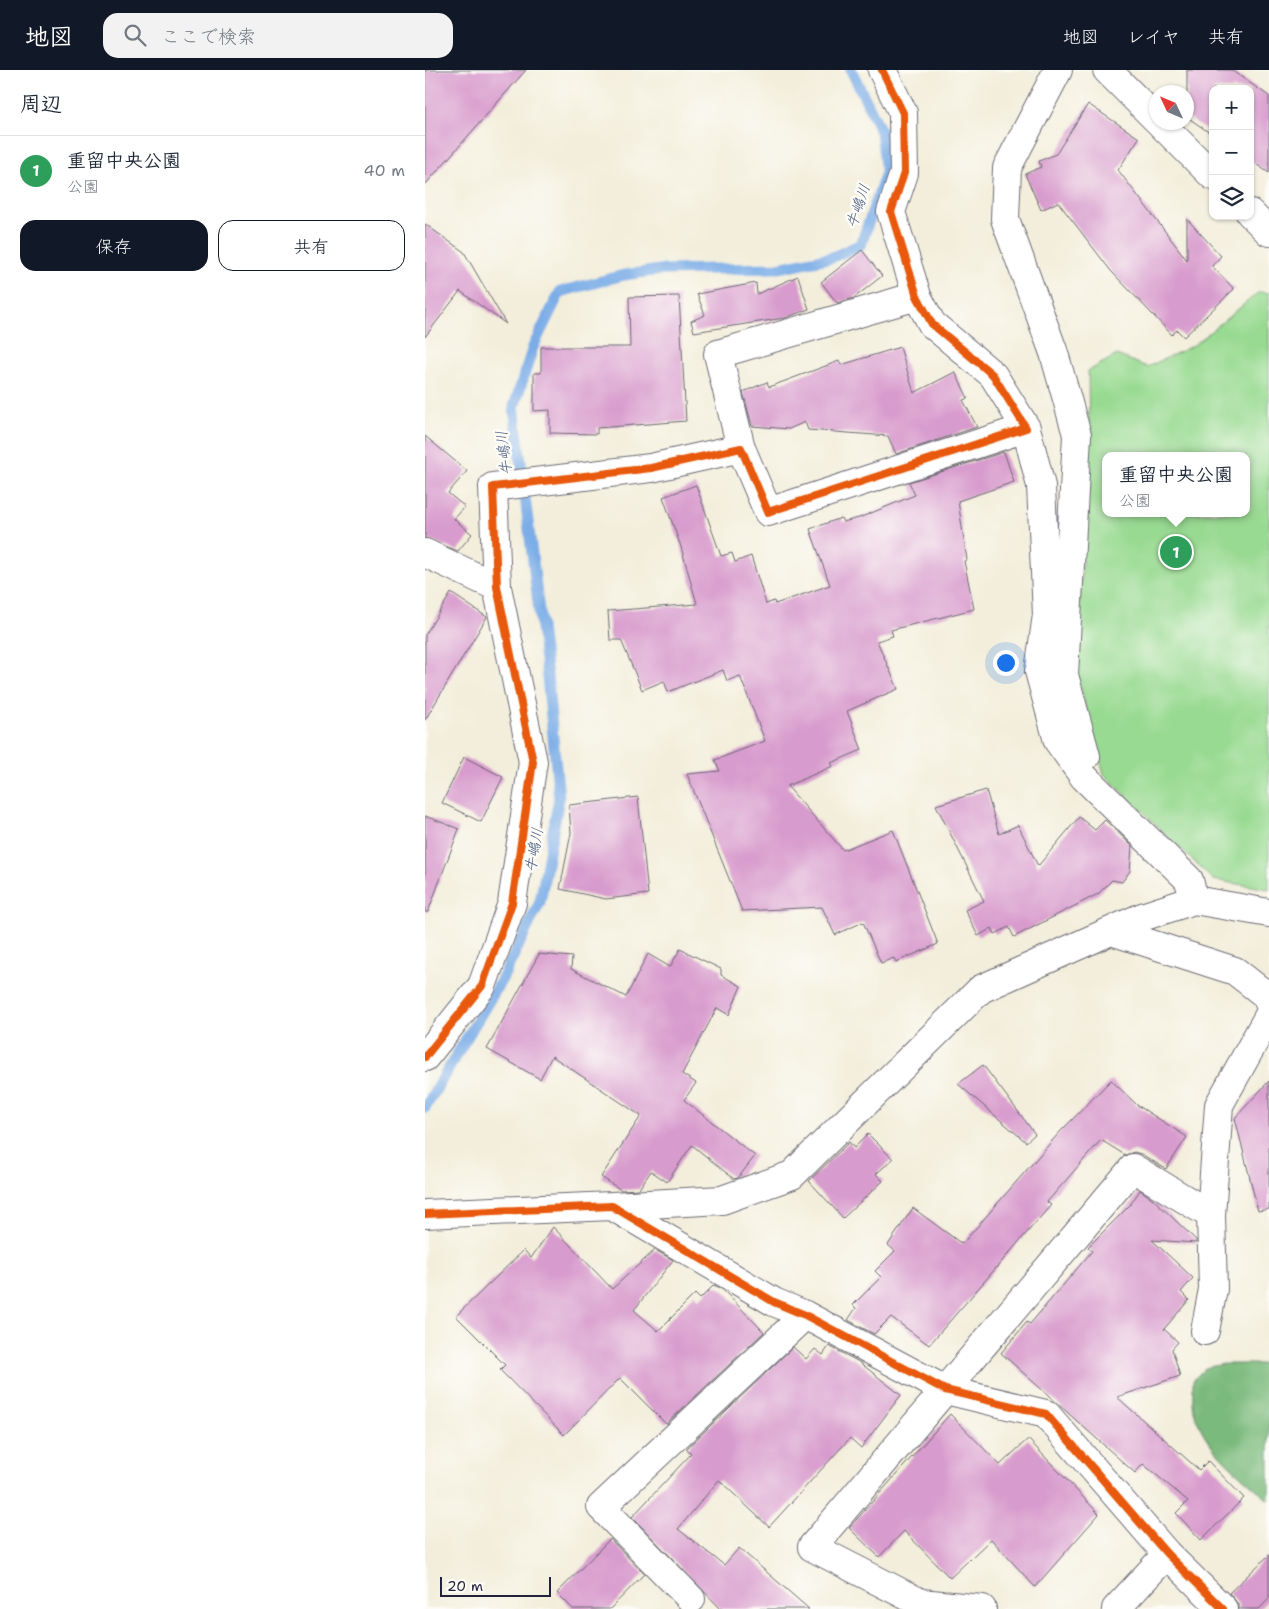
<!DOCTYPE html>
<html lang="ja">
<meta charset="utf-8">
<style>
body{margin:0;font-family:"Shantell Sans","Klee One",sans-serif;background:#f2f2f3;color:#1f2937}
.controls{position:absolute;right:15px;top:15px;display:grid;overflow:hidden;border-radius:10px;box-shadow:0 1px 4px #0004}
.controls button{width:45px;height:45px;display:grid;place-items:center;padding:0;border:0;border-bottom:1px solid #e0e1e3;background:#fff;color:#1f2937;font:25px sans-serif}
.compass{position:absolute;left:724px;top:15px;width:45px;height:45px;border-radius:50%;background:#fff;box-shadow:0 1px 4px #0004;rotate:314deg}
.scale{position:absolute;left:15px;bottom:12px;width:111px;box-sizing:border-box;padding-left:5px;border:2px solid #22223b;border-top:0;font-size:14px;line-height:18px;white-space:nowrap;color:#22223b;-webkit-text-stroke:4px #fdfcf7;paint-order:stroke}
.you{position:absolute;left:580px;top:592px;width:18px;height:18px;margin:-12px;border:4px solid #fff;border-radius:50%;background:#1a73e8;box-shadow:0 0 0 8px #1a73e833}
.badge{display:grid;place-items:center;width:32px;height:32px;border-radius:50%;background:#111827;color:#fff;font-size:16px;font-weight:700}
.pin{position:absolute;translate:-50% -50%;border:2px solid #fff;box-shadow:0 1px 5px #0006}
.popup{position:absolute;left:677px;top:382px;width:148px;height:65px;box-sizing:border-box;display:grid;place-content:center;border-radius:10px;background:#fff;filter:drop-shadow(0 1px 4px #0005);font-size:16px;white-space:nowrap;color:#747a83}
.popup b{font-size:19px;color:#1f2937}
.popup::after{content:'';position:absolute;left:50%;top:100%;margin-left:-10px;border:10px solid transparent;border-top-color:#fff}
.list{margin:0;padding:0;list-style:none}
h2{display:flex;justify-content:space-between;align-items:center;height:65px;margin:0;padding:0 20px;font-size:21px}
h2 small{font-size:16px;font-weight:400;color:#747a83}
.list li{display:grid;grid-template-columns:32px 1fr auto;gap:15px;align-items:center;box-sizing:border-box;height:70px;padding:0 20px;border-top:1px solid #e0e1e3}
.list b{display:block;font-size:19px;white-space:nowrap}
.list p{margin:0;font-size:16px;white-space:nowrap;color:#747a83}
.list em{font-size:16px;font-style:normal;color:#747a83}
.actions{display:flex;gap:10px;padding:15px 20px}
.actions a{flex:1;padding:11px 0;border:1px solid #111827;border-radius:15px;text-align:center;font-size:18px;color:#111827}
.actions .main{background:#111827;color:#fff}
.icon{flex:none;width:28px;height:28px;fill:none;stroke:currentColor;stroke-width:2;stroke-linecap:round;stroke-linejoin:round}
.map{position:relative;flex:none;width:844px;height:1539px;overflow:hidden}
header{display:flex;align-items:center;gap:30px;box-sizing:border-box;height:70px;padding:0 25px;background:#111827;color:#fff}
header strong{font-size:24px}
nav{display:flex;gap:28px;margin-inline-start:auto;font-size:18px}
.search{width:350px;height:45px;background:#f2f2f3;display:flex;align-items:center;gap:12px;box-sizing:border-box;padding:0 18px;border-radius:15px;color:#747a83;font-size:19px}
main{display:flex}
aside{flex:1;background:#fff}
.map>svg:first-child{display:block}
.green{fill:#98da91;stroke:#5d7e66;fill-rule:evenodd}
.forest{fill:#7aba7b;stroke:#4e6e5b}
.lines{fill:none;stroke-linecap:round;stroke-linejoin:round}
.stream{stroke:#7cade7;stroke-width:11}
.building{fill:#d89bcd}
.minor-casing{stroke:#6b6973;stroke-width:30}
.minor{stroke:#fff;stroke-width:28}
.cycleway-casing{stroke:#fdfcf7;stroke-width:11}
.cycleway{stroke:#e8590c;stroke-width:8}
.labels{text-anchor:middle;dominant-baseline:central;stroke-width:5;stroke-linejoin:round;paint-order:stroke}
.water-label{font-size:15px;font-style:italic;fill:#465a80;stroke:#fdfcf7}
</style>
<header>
<strong>地図</strong>
<div class="search"><svg class="icon" aria-label="search" viewBox="0 0 24 24"><circle cx="10" cy="10" r="6"/><path d="M15 15l6 6"/></svg>ここで検索</div>
<nav><a>地図</a><a>レイヤ</a><a>共有</a></nav>
</header>
<main>
<aside>
<h2>周辺<small></small></h2>
<ul class="list">
<li><span class="badge" style="background:#2e9e5b">1</span><div><b>重留中央公園</b><p>公園</p></div><em>40 m</em></li>
</ul>
<div class="actions"><a class="main">保存</a><a>共有</a></div>
</aside>
<div class="map">
<svg width="844" height="1539" viewBox="0 0 844 1539">
<rect width="100%" height="100%" fill="#fdfcf7"/>
<filter id="ink" filterUnits="userSpaceOnUse"><feTurbulence type="fractalNoise" baseFrequency=".02" numOctaves="2"/><feDisplacementMap in="SourceGraphic" scale="10" xChannelSelector="R" yChannelSelector="G"/><feConvolveMatrix kernelMatrix="1 2 1 2 8 2 1 2 1" color-interpolation-filters="sRGB"/></filter>
<filter id="wash" filterUnits="userSpaceOnUse"><feTurbulence type="fractalNoise" baseFrequency=".0096" numOctaves="4" result="noise"/><feDisplacementMap in="SourceGraphic" scale="20" xChannelSelector="R" yChannelSelector="G"/><feGaussianBlur stdDeviation="1.12" result="paint"/><feColorMatrix in="noise" values="0 0 0 0 0 0 0 0 0 0 0 0 0 0 0 0 0 1.4 0 .05"/><feComposite in="paint" operator="in"/></filter>
<g filter="url(#wash)">
<rect width="100%" height="100%" fill="#f3eedb"/>
<path class="green" d="M 834,222 L 844,223 L 844,819 L 788,810 L 679,704 L 651,601 L 664,364 L 663,301 L 692,285 L 722,297 L 769,275 ZM 681,386 L 821,386 L 821,443 L 681,443 Z"/>
<path class="forest" d="M 798,1294 L 844,1294 L 844,1431 C 816,1404 780,1381 769,1341 C 767,1332 768,1320 768,1310 L 780,1298 Z"/>
<g class="lines">
<path class="stream" d="M 0,1038 L 77,909 L 115,832 L 134,728 L 122,606 L 89,337 L 108,277 L 135,222 L 199,205 L 235,200 L 353,198 L 408,187 L 436,174 L 461,103 L 456,61 L 426,0"/>
</g>
<g id="blocks">
<path class="building" d="M 0,0 L 101,0 L 0,115 Z
M 762,0 L 806,0 L 844,26 L 844,103 L 825,90 L 825,19 L 788,19 L 788,65 L 762,47 Z
M 663,34 L 714,68 L 693,100 L 762,190 L 762,149 L 796,186 L 787,196 L 809,219 L 759,267 L 752,260 L 747,265 L 686,201 L 633,132 L 616,140 L 600,104 L 616,97 L 614,91 L 631,84 Z
M 0,154 L 39,182 L 81,254 L 35,221 L 0,267 Z
M 437,180 L 457,206 L 429,228 L 412,233 L 396,212 Z
M 373,206 L 384,239 L 360,248 L 269,262 L 266,251 L 280,245 L 272,224 L 331,213 L 332,224 Z
M 254,226 L 261,351 L 172,358 L 172,364 L 125,363 L 125,340 L 109,341 L 109,303 L 116,303 L 116,277 L 205,277 L 204,227 Z
M 475,277 L 489,323 L 530,302 L 543,328 L 538,330 L 552,357 L 471,384 L 463,366 L 383,360 L 380,352 L 364,359 L 327,356 L 318,322 L 342,312 L 344,317 L 414,291 L 416,295 Z
M 0,366 L 42,401 L 23,423 L 40,437 L 29,449 L 47,464 L 33,481 L 0,468 Z
M 579,382 L 589,412 L 533,431 L 542,490 L 539,491 L 549,539 L 466,560 L 468,566 L 452,571 L 473,619 L 422,641 L 437,680 L 406,693 L 408,696 L 362,716 L 418,780 L 468,760 L 513,874 L 471,892 L 469,888 L 456,893 L 438,852 L 410,865 L 397,837 L 317,841 L 262,704 L 295,701 L 290,690 L 340,671 L 315,606 L 302,611 L 298,600 L 243,622 L 239,611 L 217,620 L 196,570 L 185,570 L 183,541 L 272,534 L 256,477 L 238,427 L 271,415 L 296,486 L 307,483 L 310,492 L 326,486 L 341,534 L 349,531 L 350,534 L 405,515 L 385,459 L 416,448 L 418,452 L 434,448 L 490,425 L 484,412 Z
M 26,523 L 62,547 L 0,650 L 0,565 Z
M 39,687 L 78,707 L 56,752 L 17,733 Z
M 561,720 L 574,764 L 593,755 L 613,796 L 654,747 L 670,760 L 680,750 L 707,776 L 705,801 L 697,812 L 687,810 L 673,824 L 589,867 L 584,857 L 570,864 L 567,858 L 553,866 L 540,840 L 559,831 L 511,735 Z
M 213,727 L 223,824 L 181,829 L 135,819 L 146,763 L 144,735 Z
M 0,746 L 34,759 L 3,842 L 0,842 Z
M 255,879 L 296,899 L 296,905 L 316,916 L 304,945 L 292,938 L 257,1004 L 271,1013 L 259,1030 L 330,1086 L 313,1108 L 309,1109 L 267,1075 L 242,1112 L 226,1101 L 214,1119 L 196,1120 L 176,1107 L 216,1046 L 127,986 L 115,1009 L 62,979 L 114,884 L 147,887 L 146,899 L 201,927 L 223,884 L 245,897 Z
M 558,995 L 610,1064 L 601,1072 L 533,1014 Z
M 686,1010 L 712,1035 L 762,1067 L 741,1099 L 716,1084 L 709,1082 L 700,1085 L 676,1070 L 622,1132 L 626,1135 L 504,1275 L 466,1247 L 449,1264 L 423,1250 L 431,1238 L 428,1235 L 456,1207 L 450,1201 L 470,1181 L 463,1175 L 488,1138 L 537,1174 L 634,1063 Z
M 844,1011 L 844,1139 L 833,1141 L 810,1048 Z
M 443,1064 L 468,1089 L 451,1104 L 458,1111 L 418,1148 L 384,1111 L 424,1072 L 429,1078 Z
M 715,1120 L 728,1129 L 771,1170 L 771,1173 L 727,1170 L 768,1208 L 756,1222 L 764,1230 L 739,1259 L 753,1272 L 747,1279 L 755,1306 L 692,1327 L 774,1400 L 783,1391 L 819,1428 L 776,1470 L 751,1443 L 763,1431 L 718,1394 L 710,1403 L 576,1283 L 602,1252 L 605,1254 L 667,1181 L 663,1177 L 705,1135 Z
M 128,1157 L 187,1219 L 230,1180 L 248,1190 L 209,1240 L 233,1261 L 270,1224 L 275,1229 L 289,1215 L 298,1220 L 339,1262 L 241,1354 L 195,1308 L 139,1365 L 75,1300 L 80,1295 L 31,1246 L 99,1180 L 106,1188 Z
M 404,1276 L 434,1292 L 476,1325 L 436,1378 L 425,1368 L 344,1457 L 294,1410 L 253,1459 L 299,1495 L 314,1478 L 384,1539 L 296,1539 L 207,1447 L 266,1384 L 261,1379 L 368,1277 L 381,1289 L 390,1279 L 398,1285 Z
M 525,1344 L 575,1395 L 603,1369 L 674,1444 L 610,1517 L 566,1469 L 525,1508 L 479,1461 L 454,1487 L 424,1458 Z
M 185,1469 L 219,1504 L 185,1539 L 148,1539 L 132,1523 Z
M 844,1485 L 844,1529 L 834,1539 L 813,1539 L 813,1534 L 804,1523 Z"/>
</g>
</g>
<g filter="url(#ink)">
<use href="#blocks" fill-opacity="0" stroke="#6b6973" stroke-width="1"/>
<g class="lines">
<defs>
<path id="minor" d="M 633,0 L 582,98 L 580,149 L 629,283 L 652,365 L 639,605 L 661,686 L 650,695
M 682,0 L 732,50
M 734,52 L 788,106
M 825,143 L 844,162
M 601,358 L 616,416 L 622,545 L 614,601 L 633,671 L 659,707 L 764,810 L 769,830
M 316,378 L 293,284 L 492,226
M 0,483 L 72,517
M 686,861 L 810,901 L 842,926 L 844,933
M 0,987 L 57,916 L 87,833 L 108,692 L 72,517 L 68,417 L 226,398 L 316,378 L 343,442 L 601,358 L 568,305 L 507,254 L 492,226 L 466,142 L 479,103 L 478,43 L 457,0
M 187,1136 L 297,1130 L 367,1105 L 556,919 L 717,847 L 769,830 L 844,843
M 0,1144 L 187,1136 L 349,1232 L 380,1245 L 520,1320 L 621,1344 L 742,1484 L 798,1539
M 786,1145 L 794,1035 L 844,945
M 266,1529 L 176,1437 L 380,1245
M 557,1539 L 496,1533 L 387,1477 L 708,1098 L 786,1145 L 788,1219 L 780,1261
M 691,1539 L 742,1484"/>
</defs>
<use href="#minor" class="minor-casing"/>
<use href="#minor" class="minor"/>
<defs>
<path id="cycleway" d="M 0,987 L 57,916 L 87,833 L 108,692 L 72,517 L 68,417 L 226,398 L 316,378 L 343,442 L 601,358 L 568,305 L 507,254 L 492,226 L 466,142 L 479,103 L 478,43 L 457,0
M 0,1144 L 187,1136 L 349,1232 L 380,1245 L 520,1320 L 621,1344 L 742,1484 L 798,1539"/>
</defs>
<use href="#cycleway" class="cycleway-casing"/>
<use href="#cycleway" class="cycleway"/>
</g>
</g>
<g class="labels">
<g class="water-label">
<text transform="translate(433 136) rotate(-71)">牛嶋川</text>
<text transform="translate(79 383) rotate(-97)">牛嶋川</text>
<text transform="translate(109 780) rotate(-80)">牛嶋川</text>
</g>
</g>
</svg>
<div class="controls">
<button>+</button>
<button>−</button>
<button><svg class="icon" aria-label="layers" viewBox="0 0 24 24"><path d="M12 4l9 5-9 5-9-5zM3 14l9 5 9-5"/></svg></button>
</div>
<svg class="compass" viewBox="-18 -18 36 36"><path d="M0-13l5 13h-10z" fill="#e53935"/><path d="M0 13l5-13h-10z" fill="#747a83"/></svg>
<div class="scale">20 m</div>
<div class="you"></div>
<div class="pin badge" style="left:751px;top:482px;background:#2e9e5b">1</div>
<div class="popup"><b>重留中央公園</b>公園</div>
</div>
</main>
